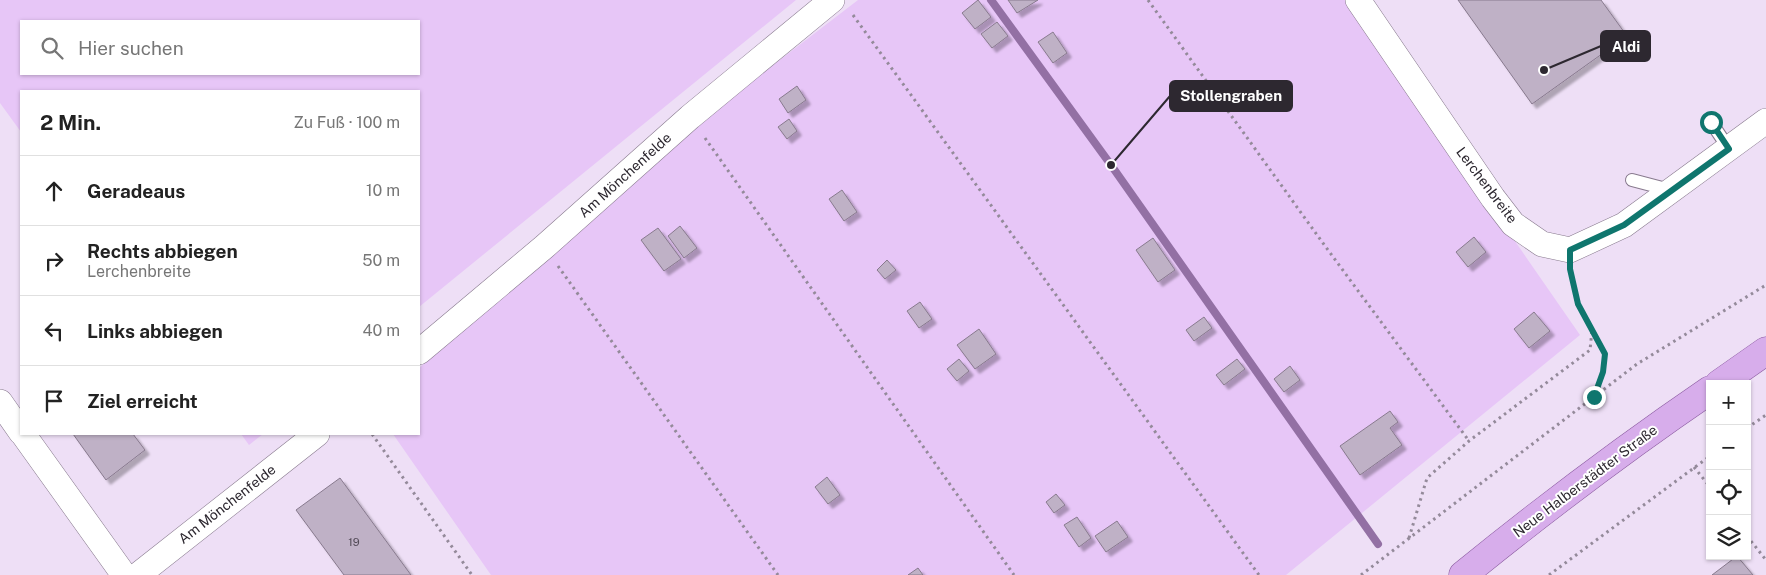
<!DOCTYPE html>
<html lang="de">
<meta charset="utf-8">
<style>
body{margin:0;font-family:"Public Sans",sans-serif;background:#f2f2f2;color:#222}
.controls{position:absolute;right:15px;bottom:15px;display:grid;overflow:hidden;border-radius:0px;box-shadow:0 1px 4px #0004}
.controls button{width:45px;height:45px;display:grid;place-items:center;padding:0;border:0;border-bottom:1px solid #e0e0e0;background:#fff;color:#222;font:25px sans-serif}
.stop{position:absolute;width:15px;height:15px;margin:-11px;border:4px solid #0f766e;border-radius:50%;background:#fff}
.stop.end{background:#0f766e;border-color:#fff;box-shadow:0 1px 5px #0008}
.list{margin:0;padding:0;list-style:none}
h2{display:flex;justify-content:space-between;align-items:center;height:65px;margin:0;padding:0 20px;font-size:21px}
h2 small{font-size:16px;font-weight:400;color:#767676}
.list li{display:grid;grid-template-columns:32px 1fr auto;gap:15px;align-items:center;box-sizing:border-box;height:70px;padding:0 20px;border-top:1px solid #e0e0e0}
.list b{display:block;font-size:19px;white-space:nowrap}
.list p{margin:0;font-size:16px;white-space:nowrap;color:#767676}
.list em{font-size:16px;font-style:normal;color:#767676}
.icon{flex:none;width:28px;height:28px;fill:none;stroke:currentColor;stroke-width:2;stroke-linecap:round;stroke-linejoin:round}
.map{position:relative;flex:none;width:1766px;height:575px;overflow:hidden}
.search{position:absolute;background:#fff;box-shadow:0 1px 4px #0004;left:20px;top:20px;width:400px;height:55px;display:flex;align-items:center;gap:12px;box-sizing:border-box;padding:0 18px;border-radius:0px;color:#767676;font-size:19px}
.panel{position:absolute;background:#fff;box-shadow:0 1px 4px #0004;left:20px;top:90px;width:400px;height:345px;border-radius:0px}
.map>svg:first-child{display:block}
.green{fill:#e7c6f7;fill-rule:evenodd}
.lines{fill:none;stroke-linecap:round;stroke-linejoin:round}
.stream{stroke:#9370a4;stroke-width:8}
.building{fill:#bfb1c6;stroke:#887a8e;filter:url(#shadow)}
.lane-casing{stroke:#887a8e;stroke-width:14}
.street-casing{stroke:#887a8e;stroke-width:26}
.primary-casing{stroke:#8b5ba0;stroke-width:29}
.path{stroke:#948a9a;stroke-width:3;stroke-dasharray:2.5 4;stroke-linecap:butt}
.lane{stroke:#fff;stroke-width:12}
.street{stroke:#fff;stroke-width:25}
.primary{stroke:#d7adeb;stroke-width:28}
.route{stroke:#0f766e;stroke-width:6}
.labels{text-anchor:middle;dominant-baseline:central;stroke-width:4;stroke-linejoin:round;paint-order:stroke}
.number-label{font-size:11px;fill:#524a56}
.street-label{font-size:14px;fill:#2d2830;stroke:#fff}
.leader{fill:none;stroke:#2d2830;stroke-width:2}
.callout-dot{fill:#2d2830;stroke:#fff;stroke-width:2}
.callout{fill:#2d2830;stroke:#2d2830;stroke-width:2}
.callout-label{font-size:15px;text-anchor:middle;font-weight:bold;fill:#fff}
</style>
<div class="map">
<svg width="1766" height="575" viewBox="0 0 1766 575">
<defs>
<filter id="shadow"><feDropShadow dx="4.5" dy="4.5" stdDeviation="1" flood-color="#0004"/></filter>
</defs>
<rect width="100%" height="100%" fill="#eedff6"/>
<path class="green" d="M 0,0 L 796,0 L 419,307 L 419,91 L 21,91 L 21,132 L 0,103 ZM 21,21 L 419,21 L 419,74 L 21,74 Z
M 858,0 L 1348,0 L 1580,335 L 1286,575 L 491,575 L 393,434 L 419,434 L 419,368 L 742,89 Z
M 241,434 L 263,434 L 249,445 Z"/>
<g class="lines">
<path class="stream" d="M 991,0 L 1111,165 L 1378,544"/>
</g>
<path class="building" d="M 978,0 L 991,17 L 975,29 L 962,13 Z
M 1008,0 L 1038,0 L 1017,13 Z
M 1458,0 L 1601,0 L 1627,36 L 1532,104 Z
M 997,22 L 1008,36 L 992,48 L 981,34 Z
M 1053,32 L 1067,53 L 1053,63 L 1038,42 Z
M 797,86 L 806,100 L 788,113 L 779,99 Z
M 789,119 L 797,131 L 787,139 L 778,127 Z
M 842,190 L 857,212 L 844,221 L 829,199 Z
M 680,226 L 697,248 L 684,258 L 668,236 Z
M 658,228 L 681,259 L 664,271 L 641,240 Z
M 1474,237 L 1486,252 L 1468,267 L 1456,252 Z
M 1153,238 L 1175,270 L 1158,282 L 1136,250 Z
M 887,260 L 896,270 L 885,279 L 877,270 Z
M 920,302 L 932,319 L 919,328 L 907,311 Z
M 1534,312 L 1550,331 L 1529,348 L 1514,329 Z
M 1204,317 L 1212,328 L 1194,341 L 1186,330 Z
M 979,329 L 996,354 L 975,369 L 957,345 Z
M 959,359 L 969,371 L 957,381 L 947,369 Z
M 1237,359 L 1245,369 L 1224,385 L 1216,375 Z
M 1290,366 L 1300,380 L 1284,392 L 1274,379 Z
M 1390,411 L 1398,422 L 1390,428 L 1402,445 L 1360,475 L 1340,446 Z
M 73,434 L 133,434 L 145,450 L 106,480 Z
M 827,477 L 840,495 L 828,504 L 815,487 Z
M 340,478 L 411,575 L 344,575 L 296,510 Z
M 1056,494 L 1065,505 L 1054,513 L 1046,502 Z
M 1077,517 L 1091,538 L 1079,547 L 1064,525 Z
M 1117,521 L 1128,537 L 1106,552 L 1095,536 Z
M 1737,556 L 1753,575 L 1712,575 Z
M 918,568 L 923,575 L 908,575 Z"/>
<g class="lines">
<defs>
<path id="lane" d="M 1711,122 L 1729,149
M 1632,180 L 1670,190"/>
<path id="street" d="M 1358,0 L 1493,198 L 1513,224 L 1542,244 L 1570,250 L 1624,225 L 1766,121
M 419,352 L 544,247 L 690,117 L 832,0
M 0,402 L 21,432
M 23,434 L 124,575
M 138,575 L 317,434"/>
<path id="primary" d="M 1719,384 L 1766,351
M 1463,575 C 1543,510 1625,448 1710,390"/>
</defs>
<use href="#lane" class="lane-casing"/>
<use href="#street" class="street-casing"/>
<use href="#primary" class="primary-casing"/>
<path class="path" d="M 1148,0 L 1325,246 L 1469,441
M 853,15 L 1259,575
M 705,138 L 1014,575
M 558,266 L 778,575
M 1592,330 L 1605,354 L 1603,372 L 1594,396
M 1747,428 L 1766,415
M 372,434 L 472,575
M 1694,467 L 1710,487
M 1747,536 L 1766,560
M 1409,538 L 1427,478 L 1469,441 L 1590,350 L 1592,330 L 1578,304 L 1572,273
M 1361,575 L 1637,364 L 1766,285
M 1549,575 L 1710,456"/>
<use href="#lane" class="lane"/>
<use href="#street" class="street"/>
<use href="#primary" class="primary"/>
</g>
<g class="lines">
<path class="route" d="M 1594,397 L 1603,372 L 1605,354 L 1578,304 L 1570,269 L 1570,250 L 1624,225 L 1729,149 L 1711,122"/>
</g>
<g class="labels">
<g class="number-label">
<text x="354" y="542">19</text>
</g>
<g class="street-label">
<text transform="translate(625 175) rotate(-42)">Am Mönchenfelde</text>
<text transform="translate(1487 185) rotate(53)">Lerchenbreite</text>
<text transform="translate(1585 481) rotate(-37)">Neue Halberstädter Straße</text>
<text transform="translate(227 504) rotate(-38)">Am Mönchenfelde</text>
</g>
</g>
<path class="leader" d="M1544 70L1601 46M1111 165L1170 96"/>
<g class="callout-dot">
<circle cx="1544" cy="70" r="5"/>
<circle cx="1111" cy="165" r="5"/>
</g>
<g class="callout">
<rect x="1601" y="31" width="49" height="30" rx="5"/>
<rect x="1170" y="81" width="122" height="30" rx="5"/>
</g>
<g class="callout-label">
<text x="1626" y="52">Aldi</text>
<text x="1231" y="101">Stollengraben</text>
</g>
</svg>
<div class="controls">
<button>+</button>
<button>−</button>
<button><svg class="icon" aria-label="locate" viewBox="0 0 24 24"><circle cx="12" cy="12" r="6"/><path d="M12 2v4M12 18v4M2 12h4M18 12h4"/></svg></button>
<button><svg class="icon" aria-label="layers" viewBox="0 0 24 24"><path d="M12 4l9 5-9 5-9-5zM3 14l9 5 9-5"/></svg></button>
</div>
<div class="stop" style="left:1711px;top:122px"></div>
<div class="stop end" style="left:1594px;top:397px"></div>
<div class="search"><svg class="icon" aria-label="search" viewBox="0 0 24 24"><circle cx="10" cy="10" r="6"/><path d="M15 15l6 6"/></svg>Hier suchen</div>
<section class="panel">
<h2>2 Min.<small>Zu Fuß · 100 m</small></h2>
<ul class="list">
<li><svg class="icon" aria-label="ahead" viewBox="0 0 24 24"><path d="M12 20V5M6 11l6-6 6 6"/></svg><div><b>Geradeaus</b></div><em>10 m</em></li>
<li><svg class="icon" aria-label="right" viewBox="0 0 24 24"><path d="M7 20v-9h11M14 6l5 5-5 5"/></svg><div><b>Rechts abbiegen</b><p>Lerchenbreite</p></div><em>50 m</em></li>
<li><svg class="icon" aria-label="left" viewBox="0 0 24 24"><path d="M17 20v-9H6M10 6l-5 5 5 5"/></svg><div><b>Links abbiegen</b></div><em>40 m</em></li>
<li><svg class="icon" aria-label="arrive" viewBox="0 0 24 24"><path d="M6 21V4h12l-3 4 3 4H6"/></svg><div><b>Ziel erreicht</b></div></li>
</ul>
</section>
</div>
